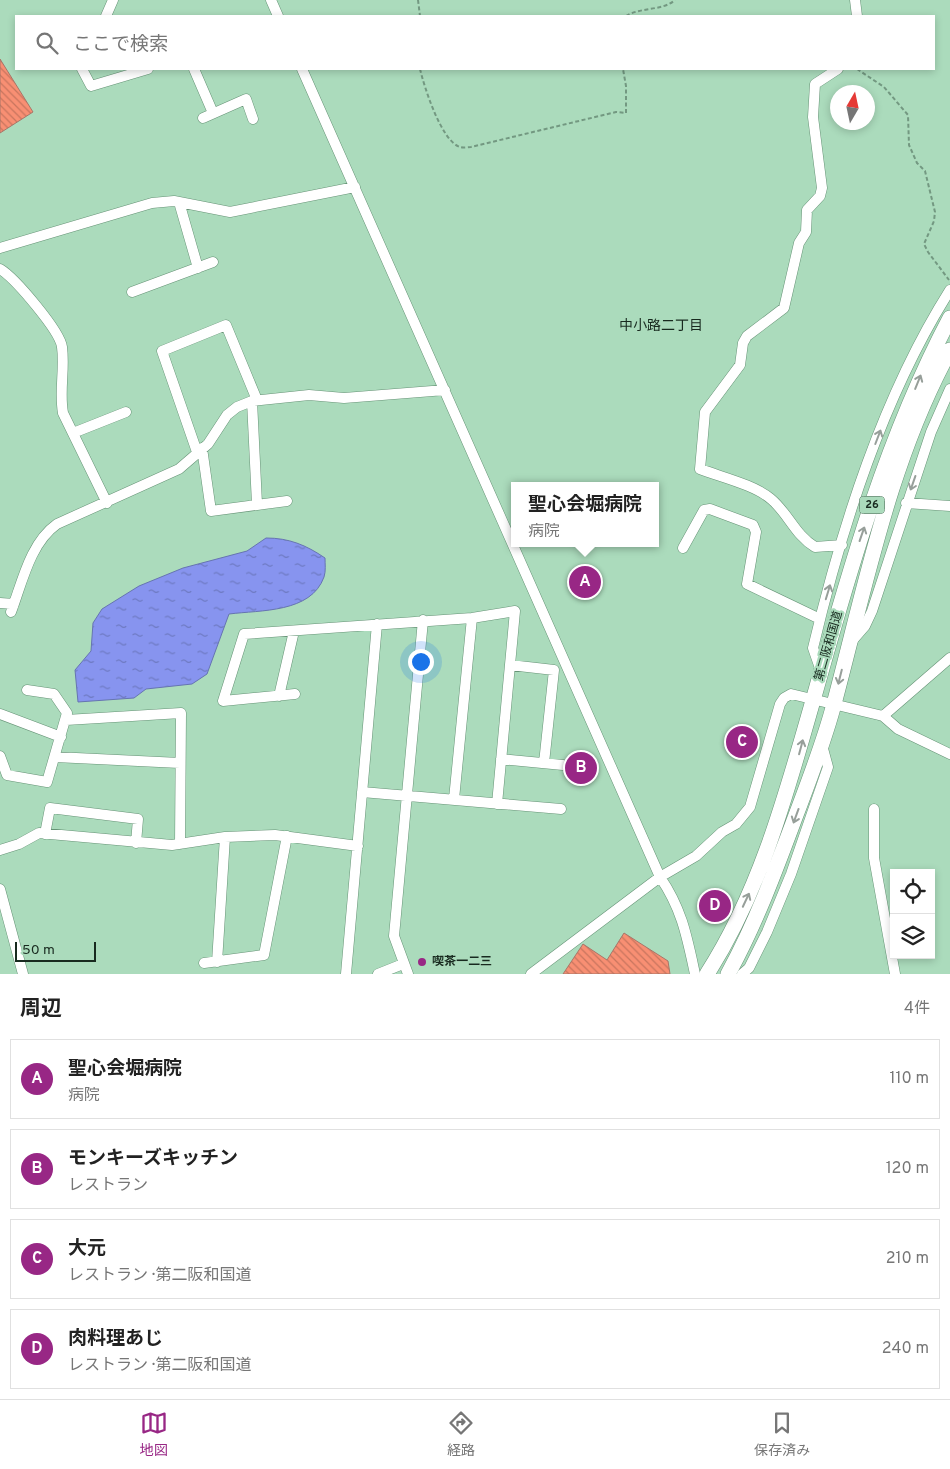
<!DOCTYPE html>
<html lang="ja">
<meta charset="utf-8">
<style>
body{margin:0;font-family:Overpass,"Noto Sans JP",sans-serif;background:#f6f6f6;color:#222}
.controls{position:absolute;right:15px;bottom:15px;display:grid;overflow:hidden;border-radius:0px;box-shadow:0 2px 8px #0003}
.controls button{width:45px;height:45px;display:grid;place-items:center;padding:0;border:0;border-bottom:1px solid #e0e0e0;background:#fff;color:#222;font:25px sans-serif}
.compass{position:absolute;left:830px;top:85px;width:45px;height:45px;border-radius:50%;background:#fff;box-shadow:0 2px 8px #0003;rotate:9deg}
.scale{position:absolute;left:15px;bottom:12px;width:81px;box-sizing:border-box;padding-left:5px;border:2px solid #182a1f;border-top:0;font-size:14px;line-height:18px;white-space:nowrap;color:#182a1f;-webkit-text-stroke:4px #abdbbc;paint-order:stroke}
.you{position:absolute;left:420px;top:661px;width:18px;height:18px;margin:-12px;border:4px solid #fff;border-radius:50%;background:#1a73e8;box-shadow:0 0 0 8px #1a73e833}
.badge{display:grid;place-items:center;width:32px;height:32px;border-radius:50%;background:#982785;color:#fff;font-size:16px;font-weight:700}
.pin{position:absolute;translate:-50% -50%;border:2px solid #fff;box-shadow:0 1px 5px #0006}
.popup{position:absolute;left:511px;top:482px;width:148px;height:65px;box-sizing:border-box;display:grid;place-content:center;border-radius:0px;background:#fff;filter:drop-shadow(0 1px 4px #0005);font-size:16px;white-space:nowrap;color:#767676}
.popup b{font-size:19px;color:#222}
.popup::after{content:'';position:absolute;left:50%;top:100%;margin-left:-10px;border:10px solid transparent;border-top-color:#fff}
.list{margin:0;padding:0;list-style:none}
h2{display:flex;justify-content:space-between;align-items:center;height:65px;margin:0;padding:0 20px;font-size:21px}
h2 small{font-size:16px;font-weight:400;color:#767676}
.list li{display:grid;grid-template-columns:32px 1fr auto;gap:15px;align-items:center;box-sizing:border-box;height:80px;margin:0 10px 10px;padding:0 10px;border:1px solid #e0e0e0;border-radius:0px}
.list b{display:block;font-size:19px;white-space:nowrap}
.list p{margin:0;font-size:16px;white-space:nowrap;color:#767676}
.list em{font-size:16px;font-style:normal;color:#767676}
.icon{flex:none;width:28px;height:28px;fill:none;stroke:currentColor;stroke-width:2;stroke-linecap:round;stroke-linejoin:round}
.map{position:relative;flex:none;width:950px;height:974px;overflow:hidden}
.search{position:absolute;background:#fff;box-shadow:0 2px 8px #0003;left:15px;right:15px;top:15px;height:55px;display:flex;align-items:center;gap:12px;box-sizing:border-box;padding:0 18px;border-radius:0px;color:#767676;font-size:19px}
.sheet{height:425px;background:#fff}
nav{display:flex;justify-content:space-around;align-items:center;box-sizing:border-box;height:70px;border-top:1px solid #e0e0e0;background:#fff;font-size:14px;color:#767676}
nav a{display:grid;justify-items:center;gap:2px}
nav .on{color:#982785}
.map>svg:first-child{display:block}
.water{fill:url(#water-ripples);stroke:#6674b1}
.building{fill:url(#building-back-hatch);stroke:#a77669}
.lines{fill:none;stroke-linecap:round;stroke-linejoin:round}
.minor-casing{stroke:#669376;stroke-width:11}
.highway-casing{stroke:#669376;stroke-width:16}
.path{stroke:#739881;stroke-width:2;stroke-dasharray:4 2.5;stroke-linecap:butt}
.minor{stroke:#fff;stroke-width:10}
.highway{stroke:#fff;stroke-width:15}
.oneway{stroke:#979f9a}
.poi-dot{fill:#982785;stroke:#abdbbc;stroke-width:2}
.labels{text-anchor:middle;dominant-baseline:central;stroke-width:4.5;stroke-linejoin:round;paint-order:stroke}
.shield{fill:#abdbbc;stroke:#445f4e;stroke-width:1}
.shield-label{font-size:11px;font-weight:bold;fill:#182a1f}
.street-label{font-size:12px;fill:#182a1f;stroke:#abdbbc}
.poi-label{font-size:12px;font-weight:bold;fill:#182a1f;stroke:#abdbbc;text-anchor:start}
.neighbourhood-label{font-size:14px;fill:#182a1f;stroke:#abdbbc}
</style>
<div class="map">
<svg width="950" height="974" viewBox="0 0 950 974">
<defs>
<pattern id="water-ripples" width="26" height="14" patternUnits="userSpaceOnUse" patternTransform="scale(1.25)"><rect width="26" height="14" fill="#8794ef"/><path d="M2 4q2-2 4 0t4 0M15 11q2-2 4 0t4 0" fill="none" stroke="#6d79c1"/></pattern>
<pattern id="building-back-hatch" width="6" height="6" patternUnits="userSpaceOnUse" patternTransform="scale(1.25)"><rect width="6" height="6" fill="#f88f73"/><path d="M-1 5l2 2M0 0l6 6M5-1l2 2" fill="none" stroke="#c8755e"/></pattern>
</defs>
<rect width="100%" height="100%" fill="#abdbbc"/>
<path class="water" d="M 266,538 C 289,538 306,545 325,558 C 325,564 326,571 324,577 C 311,613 261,610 229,614 L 207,674 L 192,684 L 146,689 L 134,698 L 78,702 L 75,670 L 91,651 L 93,623 L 102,609 L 139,586 L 183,568 L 247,551 Z"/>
<path class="building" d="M 0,59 L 33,112 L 0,133 Z
M 624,933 L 668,961 L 670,974 L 563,974 L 583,944 L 607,960 Z"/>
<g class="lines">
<defs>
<path id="minor" d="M 271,0 L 278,16
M 855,0 L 857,16
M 106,16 L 113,0
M 82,69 L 91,86 L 148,69
M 194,69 L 213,113
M 302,69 L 660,877 C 682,909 687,937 695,974
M 838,69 L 815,84 L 813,117 L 822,188 L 820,196 L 807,210 L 806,232 L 799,243 L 784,308 L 747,336 L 743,343 L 740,365 L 705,412 L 700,469 C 721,477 755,485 771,499 C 788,513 795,535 815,547 L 842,545
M 203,118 L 246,99 L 253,119
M 179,202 L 198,268
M 0,248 L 152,203 L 174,201 L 230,212 L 355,187
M 0,269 C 15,278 60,331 62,347 C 65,369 59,391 63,413 L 107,503
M 132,292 L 213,262
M 252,401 L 257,504
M 73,433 L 126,412
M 202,448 L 211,511 L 287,501
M 197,452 L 162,351 L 226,325 L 257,400
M 906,503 L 950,506
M 683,548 L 704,510 L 710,509 L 753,525 L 756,532 L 747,584 L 820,619
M 0,603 L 14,604
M 11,612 C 22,583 30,543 57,524 L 179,469 L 208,444 L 227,415 L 237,407 L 252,401 L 309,395 L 344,398 L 445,390
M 852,641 L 865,626 L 872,611 L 931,432 L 950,389
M 510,665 L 554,670 L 544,763
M 821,671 L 813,648 C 842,526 883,396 950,290
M 295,694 L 223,701 L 244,634 L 472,618 L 515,611 L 497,804
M 279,696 L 294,631
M 0,714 L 61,737
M 883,716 L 950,658
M 66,720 L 181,713 L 180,844
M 0,756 L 7,775 L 47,782 L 67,713 L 54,694 L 27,690
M 55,757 L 180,763
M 501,759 L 563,765
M 362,792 L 561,809
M 454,799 L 472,618
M 874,809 L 874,858 L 895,974
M 45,834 L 50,808 L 138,819 L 136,843
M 0,850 L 19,844 L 39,833 L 172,845 L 225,837 L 275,835 L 358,846
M 0,889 L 23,974
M 217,962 L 225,837
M 204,963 L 264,955 L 287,836
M 346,974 L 377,624
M 378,974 L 403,964
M 408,974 L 394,936 L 423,620
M 531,974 L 660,877 L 696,856 L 722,832 L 736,824 L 750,807 L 780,704 L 784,698 L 791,694 L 883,716 L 898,729 L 950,754
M 742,974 L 749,968 L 767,932 L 791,874 L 828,767 L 822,745"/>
<path id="highway" d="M 707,974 C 761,890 787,791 814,697 C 850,568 887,437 950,318
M 728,974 C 756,923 776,869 796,815 C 810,778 824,742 834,704 C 866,584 890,459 950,350"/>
</defs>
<use href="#minor" class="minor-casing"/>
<use href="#highway" class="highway-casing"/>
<path class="path" d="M 418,0 L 420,16
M 626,16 C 640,7 663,11 675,0
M 420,69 C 424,86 441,141 460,147 C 463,148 468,147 471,147 L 616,112 L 626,113 L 626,86 L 623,69
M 857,69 L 884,87 L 908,115 L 909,145 L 917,163 L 925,171 L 935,212 L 934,221 L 924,244 L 928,252 L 949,280"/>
<use href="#minor" class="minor"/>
<use href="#highway" class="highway"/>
</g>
<defs><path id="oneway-shaft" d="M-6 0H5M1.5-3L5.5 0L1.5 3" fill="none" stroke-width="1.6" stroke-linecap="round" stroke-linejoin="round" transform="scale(1.25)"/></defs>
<g class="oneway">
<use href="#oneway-shaft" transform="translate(918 382) rotate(-68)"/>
<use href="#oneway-shaft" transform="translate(878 437) rotate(-69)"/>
<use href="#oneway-shaft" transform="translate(913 483) rotate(109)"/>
<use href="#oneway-shaft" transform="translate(862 534) rotate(-71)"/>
<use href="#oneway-shaft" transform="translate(828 592) rotate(-73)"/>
<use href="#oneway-shaft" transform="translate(840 677) rotate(104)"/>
<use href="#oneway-shaft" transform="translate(801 747) rotate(-75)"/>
<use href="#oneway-shaft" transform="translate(796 816) rotate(110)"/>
<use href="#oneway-shaft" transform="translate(746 900) rotate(-65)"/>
</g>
<circle class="poi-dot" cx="422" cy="962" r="5"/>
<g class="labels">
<rect class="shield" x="859.5" y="496.5" width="25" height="17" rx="4"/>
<g class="shield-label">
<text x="872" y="505">26</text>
</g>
<g class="street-label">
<text transform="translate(829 646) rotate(-74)">第二阪和国道</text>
</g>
<g class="poi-label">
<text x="432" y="962">喫茶一二三</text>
</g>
<g class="neighbourhood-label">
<text x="661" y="326">中小路二丁目</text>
</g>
</g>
</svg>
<div class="controls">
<button><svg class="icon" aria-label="locate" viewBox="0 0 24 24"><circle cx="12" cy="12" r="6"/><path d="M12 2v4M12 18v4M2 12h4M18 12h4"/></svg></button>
<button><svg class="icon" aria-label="layers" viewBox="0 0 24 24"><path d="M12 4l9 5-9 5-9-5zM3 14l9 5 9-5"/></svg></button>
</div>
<svg class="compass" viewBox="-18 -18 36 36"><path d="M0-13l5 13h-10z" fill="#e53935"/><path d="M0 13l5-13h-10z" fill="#767676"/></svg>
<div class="scale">50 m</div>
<div class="you"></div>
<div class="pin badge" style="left:585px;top:582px">A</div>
<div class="popup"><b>聖心会堀病院</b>病院</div>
<div class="pin badge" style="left:581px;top:768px">B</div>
<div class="pin badge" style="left:742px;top:742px">C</div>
<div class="pin badge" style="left:715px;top:906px">D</div>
<div class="search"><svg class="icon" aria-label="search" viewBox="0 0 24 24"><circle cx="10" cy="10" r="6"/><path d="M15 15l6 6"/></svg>ここで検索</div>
</div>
<section class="sheet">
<h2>周辺<small>4件</small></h2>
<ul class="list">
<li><span class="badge">A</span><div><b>聖心会堀病院</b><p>病院</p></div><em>110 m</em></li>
<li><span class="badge">B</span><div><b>モンキーズキッチン</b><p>レストラン</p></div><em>120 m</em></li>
<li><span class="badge">C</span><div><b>大元</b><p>レストラン · 第二阪和国道</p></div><em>210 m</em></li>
<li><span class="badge">D</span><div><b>肉料理あじ</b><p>レストラン · 第二阪和国道</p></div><em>240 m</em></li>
</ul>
</section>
<nav>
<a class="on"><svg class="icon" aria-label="map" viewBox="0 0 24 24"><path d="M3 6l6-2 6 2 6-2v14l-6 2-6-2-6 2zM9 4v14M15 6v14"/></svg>地図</a>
<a><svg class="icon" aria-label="directions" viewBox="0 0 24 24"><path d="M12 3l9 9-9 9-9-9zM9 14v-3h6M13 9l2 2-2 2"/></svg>経路</a>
<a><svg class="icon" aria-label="saved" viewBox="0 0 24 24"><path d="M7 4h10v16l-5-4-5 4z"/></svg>保存済み</a>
</nav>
